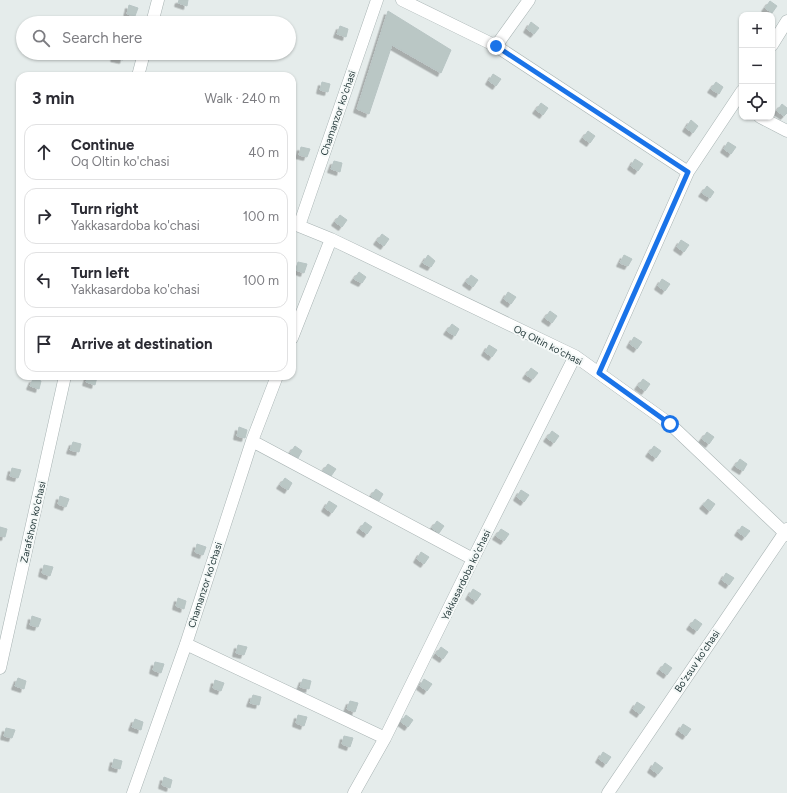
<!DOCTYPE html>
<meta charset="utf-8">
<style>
body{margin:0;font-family:Figtree,sans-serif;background:#f2f2f3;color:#2b2b33}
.controls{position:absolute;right:12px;top:12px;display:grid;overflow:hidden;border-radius:8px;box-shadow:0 1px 3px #0004}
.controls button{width:36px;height:36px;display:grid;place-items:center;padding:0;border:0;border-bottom:1px solid #e1e1e2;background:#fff;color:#2b2b33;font:20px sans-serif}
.stop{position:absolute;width:12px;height:12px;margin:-9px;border:3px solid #1a73e8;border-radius:50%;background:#fff}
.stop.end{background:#1a73e8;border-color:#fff;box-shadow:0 1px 4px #0008}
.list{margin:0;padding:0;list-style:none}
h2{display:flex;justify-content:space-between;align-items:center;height:52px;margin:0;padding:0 16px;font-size:17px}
h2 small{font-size:13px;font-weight:400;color:#7c7c81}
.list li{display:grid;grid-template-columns:26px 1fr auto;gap:12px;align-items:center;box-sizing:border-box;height:56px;margin:0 8px 8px;padding:0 8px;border:1px solid #e1e1e2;border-radius:12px}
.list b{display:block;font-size:15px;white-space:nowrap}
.list p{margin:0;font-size:13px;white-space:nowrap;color:#7c7c81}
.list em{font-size:13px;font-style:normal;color:#7c7c81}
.icon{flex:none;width:22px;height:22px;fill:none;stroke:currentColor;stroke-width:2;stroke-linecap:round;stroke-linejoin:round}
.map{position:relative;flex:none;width:787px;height:793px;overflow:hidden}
.search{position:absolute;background:#fff;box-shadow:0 1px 3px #0004;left:16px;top:16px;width:280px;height:44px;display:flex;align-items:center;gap:10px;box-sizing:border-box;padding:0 14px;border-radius:22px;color:#7c7c81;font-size:15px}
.panel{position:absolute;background:#fff;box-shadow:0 1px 3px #0004;left:16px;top:72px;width:280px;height:308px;border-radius:12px}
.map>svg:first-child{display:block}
.building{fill:#bac7c5;stroke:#b8c5c4;filter:url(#shadow)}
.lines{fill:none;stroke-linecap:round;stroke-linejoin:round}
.minor-casing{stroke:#a8b3b3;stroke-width:13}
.minor{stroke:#fff;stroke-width:12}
.route{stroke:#1a73e8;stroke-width:5}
.labels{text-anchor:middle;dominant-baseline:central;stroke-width:4;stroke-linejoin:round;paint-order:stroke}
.street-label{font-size:10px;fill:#263b3c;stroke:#f5f9f8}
</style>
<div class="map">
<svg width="787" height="793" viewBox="0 0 787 793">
<defs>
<filter id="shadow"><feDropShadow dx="-3.5" dy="3.5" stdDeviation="0" flood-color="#0004"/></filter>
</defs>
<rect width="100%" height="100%" fill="#e5eceb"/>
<path class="building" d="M 179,0 L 188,0 L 187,6 L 178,3 Z
M 770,1 L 777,6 L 772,13 L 765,8 Z
M 129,5 L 138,8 L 135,16 L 127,14 Z
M 388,11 L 451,50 L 441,73 L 392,45 L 369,114 L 357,109 Z
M 531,22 L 539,28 L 534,34 L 527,29 Z
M 340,26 L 348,29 L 346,37 L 337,34 Z
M 116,53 L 125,53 L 123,60 L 114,58 Z
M 493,74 L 501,79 L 496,86 L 489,81 Z
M 322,82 L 330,84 L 328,92 L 320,90 Z
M 716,82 L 723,87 L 719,94 L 711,89 Z
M 541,103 L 548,108 L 543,115 L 536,110 Z
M 782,104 L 787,108 L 787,113 L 784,116 L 777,111 Z
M 691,120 L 698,126 L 693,133 L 686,128 Z
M 588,131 L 595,136 L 590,143 L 583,138 Z
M 728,142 L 736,147 L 731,154 L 724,149 Z
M 301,147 L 310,149 L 307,157 L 299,155 Z
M 635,159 L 643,164 L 638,171 L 631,166 Z
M 334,161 L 342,163 L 340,172 L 331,169 Z
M 707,186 L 714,192 L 710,198 L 702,193 Z
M 340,215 L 347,220 L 342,227 L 335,222 Z
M 382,234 L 389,239 L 384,246 L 377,241 Z
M 681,240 L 689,245 L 684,252 L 677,247 Z
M 428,255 L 435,261 L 431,267 L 423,263 Z
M 624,255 L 632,259 L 628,266 L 620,263 Z
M 298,262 L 307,264 L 304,273 L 296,270 Z
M 359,272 L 366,277 L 362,283 L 354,279 Z
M 471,275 L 478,280 L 473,287 L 466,282 Z
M 662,279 L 670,284 L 665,291 L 658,286 Z
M 508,292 L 516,297 L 511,304 L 504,299 Z
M 550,311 L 557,316 L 552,323 L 545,318 Z
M 452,324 L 459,329 L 455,336 L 447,331 Z
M 634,337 L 642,342 L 637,349 L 630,344 Z
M 489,345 L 497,350 L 492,357 L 485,352 Z
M 531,368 L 538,373 L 533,379 L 526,375 Z
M 88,376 L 97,377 L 95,385 L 86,382 Z
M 33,379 L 41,381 L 39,389 L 30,386 Z
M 643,379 L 650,384 L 645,391 L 638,386 Z
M 239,427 L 247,430 L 245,438 L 237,436 Z
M 552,431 L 559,436 L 554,443 L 547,438 Z
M 707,432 L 714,437 L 709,444 L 702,439 Z
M 73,442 L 81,444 L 79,452 L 70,450 Z
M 295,446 L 302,451 L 298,458 L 290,453 Z
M 654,446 L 661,451 L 656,458 L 649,453 Z
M 740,459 L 747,464 L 743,471 L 735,466 Z
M 328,464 L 336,469 L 331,476 L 323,471 Z
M 12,468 L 21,470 L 18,478 L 10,476 Z
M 285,478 L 292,483 L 288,490 L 280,485 Z
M 376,489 L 383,494 L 379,501 L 371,496 Z
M 521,490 L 529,495 L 524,502 L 517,497 Z
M 60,496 L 69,499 L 66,507 L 58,504 Z
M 708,499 L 715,504 L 710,511 L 703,505 Z
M 329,501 L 337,506 L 332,513 L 325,508 Z
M 437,521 L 444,526 L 439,533 L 432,528 Z
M 365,522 L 372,527 L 367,534 L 360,529 Z
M 742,526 L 750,531 L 745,537 L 738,532 Z
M 0,527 L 7,529 L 5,537 L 0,536 Z
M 501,529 L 509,534 L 504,541 L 496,536 Z
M 197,544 L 206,547 L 203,555 L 195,552 Z
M 421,552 L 429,557 L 424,564 L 417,559 Z
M 44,565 L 53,567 L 50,576 L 42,573 Z
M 726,573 L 734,578 L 729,585 L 722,580 Z
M 473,589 L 481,594 L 476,601 L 469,596 Z
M 178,598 L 186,601 L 184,609 L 176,606 Z
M 32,616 L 41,619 L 38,627 L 30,625 Z
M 695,619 L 702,624 L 697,631 L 690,626 Z
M 238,645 L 247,647 L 244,655 L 236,653 Z
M 441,647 L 448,652 L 443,659 L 436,654 Z
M 155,662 L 164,664 L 161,673 L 153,670 Z
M 665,663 L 672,668 L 667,675 L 660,670 Z
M 18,678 L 26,681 L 24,689 L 15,686 Z
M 303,679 L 311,681 L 309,689 L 300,687 Z
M 424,679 L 432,684 L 427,691 L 420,686 Z
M 215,680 L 224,683 L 221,691 L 213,688 Z
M 253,695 L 261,697 L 259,705 L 250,703 Z
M 350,701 L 358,703 L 355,712 L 347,709 Z
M 637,702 L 645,707 L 640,714 L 633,709 Z
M 298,715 L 307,717 L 304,726 L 296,723 Z
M 406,715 L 413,720 L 408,727 L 401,722 Z
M 135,719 L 143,722 L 141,730 L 132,727 Z
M 683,724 L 691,729 L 686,736 L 679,731 Z
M 6,728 L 15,730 L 12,738 L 4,736 Z
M 344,736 L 353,738 L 350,747 L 342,744 Z
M 603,752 L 611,757 L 606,764 L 599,759 Z
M 114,759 L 122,761 L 120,769 L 112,767 Z
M 655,762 L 663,768 L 658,774 L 651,769 Z
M 164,777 L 172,780 L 170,788 L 162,785 Z"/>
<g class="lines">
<defs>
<path id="minor" d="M 402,0 L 496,46 L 688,172 L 742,91
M 152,23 L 158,0
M 772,45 L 787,21
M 496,46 L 529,0
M 138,76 L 144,53
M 760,117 L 787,131
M 292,224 L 299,226 L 331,239 L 575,356 L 670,424 L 787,535
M 299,226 L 377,0
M 292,338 L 331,239
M 599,373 L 688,172
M 252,441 L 473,559
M 186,644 L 385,738
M 0,668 L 65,376
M 133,793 L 186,644 L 252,441 L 277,376
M 354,793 L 385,738 L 473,559 L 575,356
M 608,793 L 787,529"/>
</defs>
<use href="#minor" class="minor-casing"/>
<use href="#minor" class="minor"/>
</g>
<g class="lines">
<path class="route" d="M 496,46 L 688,172 L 599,373 L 670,424"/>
</g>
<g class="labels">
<g class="street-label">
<text transform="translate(338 113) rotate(-71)">Chamanzor ko'chasi</text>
<text transform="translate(548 345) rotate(27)">Oq Oltin ko'chasi</text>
<text transform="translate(33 522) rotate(-77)">Zarafshon ko'chasi</text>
<text transform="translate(466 575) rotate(-64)">Yakkasardoba ko'chasi</text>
<text transform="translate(205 585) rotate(-72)">Chamanzor ko'chasi</text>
<text transform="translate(697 661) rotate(-56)">Bo'zsuv ko'chasi</text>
</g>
</g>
</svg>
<div class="controls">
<button>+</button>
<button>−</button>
<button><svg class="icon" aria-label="locate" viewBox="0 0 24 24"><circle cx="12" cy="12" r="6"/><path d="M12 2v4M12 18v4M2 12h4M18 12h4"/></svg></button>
</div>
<div class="stop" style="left:670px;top:424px"></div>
<div class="stop end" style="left:496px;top:46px"></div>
<div class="search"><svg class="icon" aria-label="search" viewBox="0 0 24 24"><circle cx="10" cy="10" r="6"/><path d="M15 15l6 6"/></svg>Search here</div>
<section class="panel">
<h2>3 min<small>Walk · 240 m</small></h2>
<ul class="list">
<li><svg class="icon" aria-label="ahead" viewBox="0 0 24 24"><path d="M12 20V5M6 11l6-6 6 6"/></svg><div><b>Continue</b><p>Oq Oltin ko'chasi</p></div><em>40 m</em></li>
<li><svg class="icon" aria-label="right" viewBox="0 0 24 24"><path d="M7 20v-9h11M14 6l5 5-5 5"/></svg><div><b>Turn right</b><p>Yakkasardoba ko'chasi</p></div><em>100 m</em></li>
<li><svg class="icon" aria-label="left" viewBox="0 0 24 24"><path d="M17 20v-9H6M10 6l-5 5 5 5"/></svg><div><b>Turn left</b><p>Yakkasardoba ko'chasi</p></div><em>100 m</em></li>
<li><svg class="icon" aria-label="arrive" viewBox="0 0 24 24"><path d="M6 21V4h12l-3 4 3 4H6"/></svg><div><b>Arrive at destination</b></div></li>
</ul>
</section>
</div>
